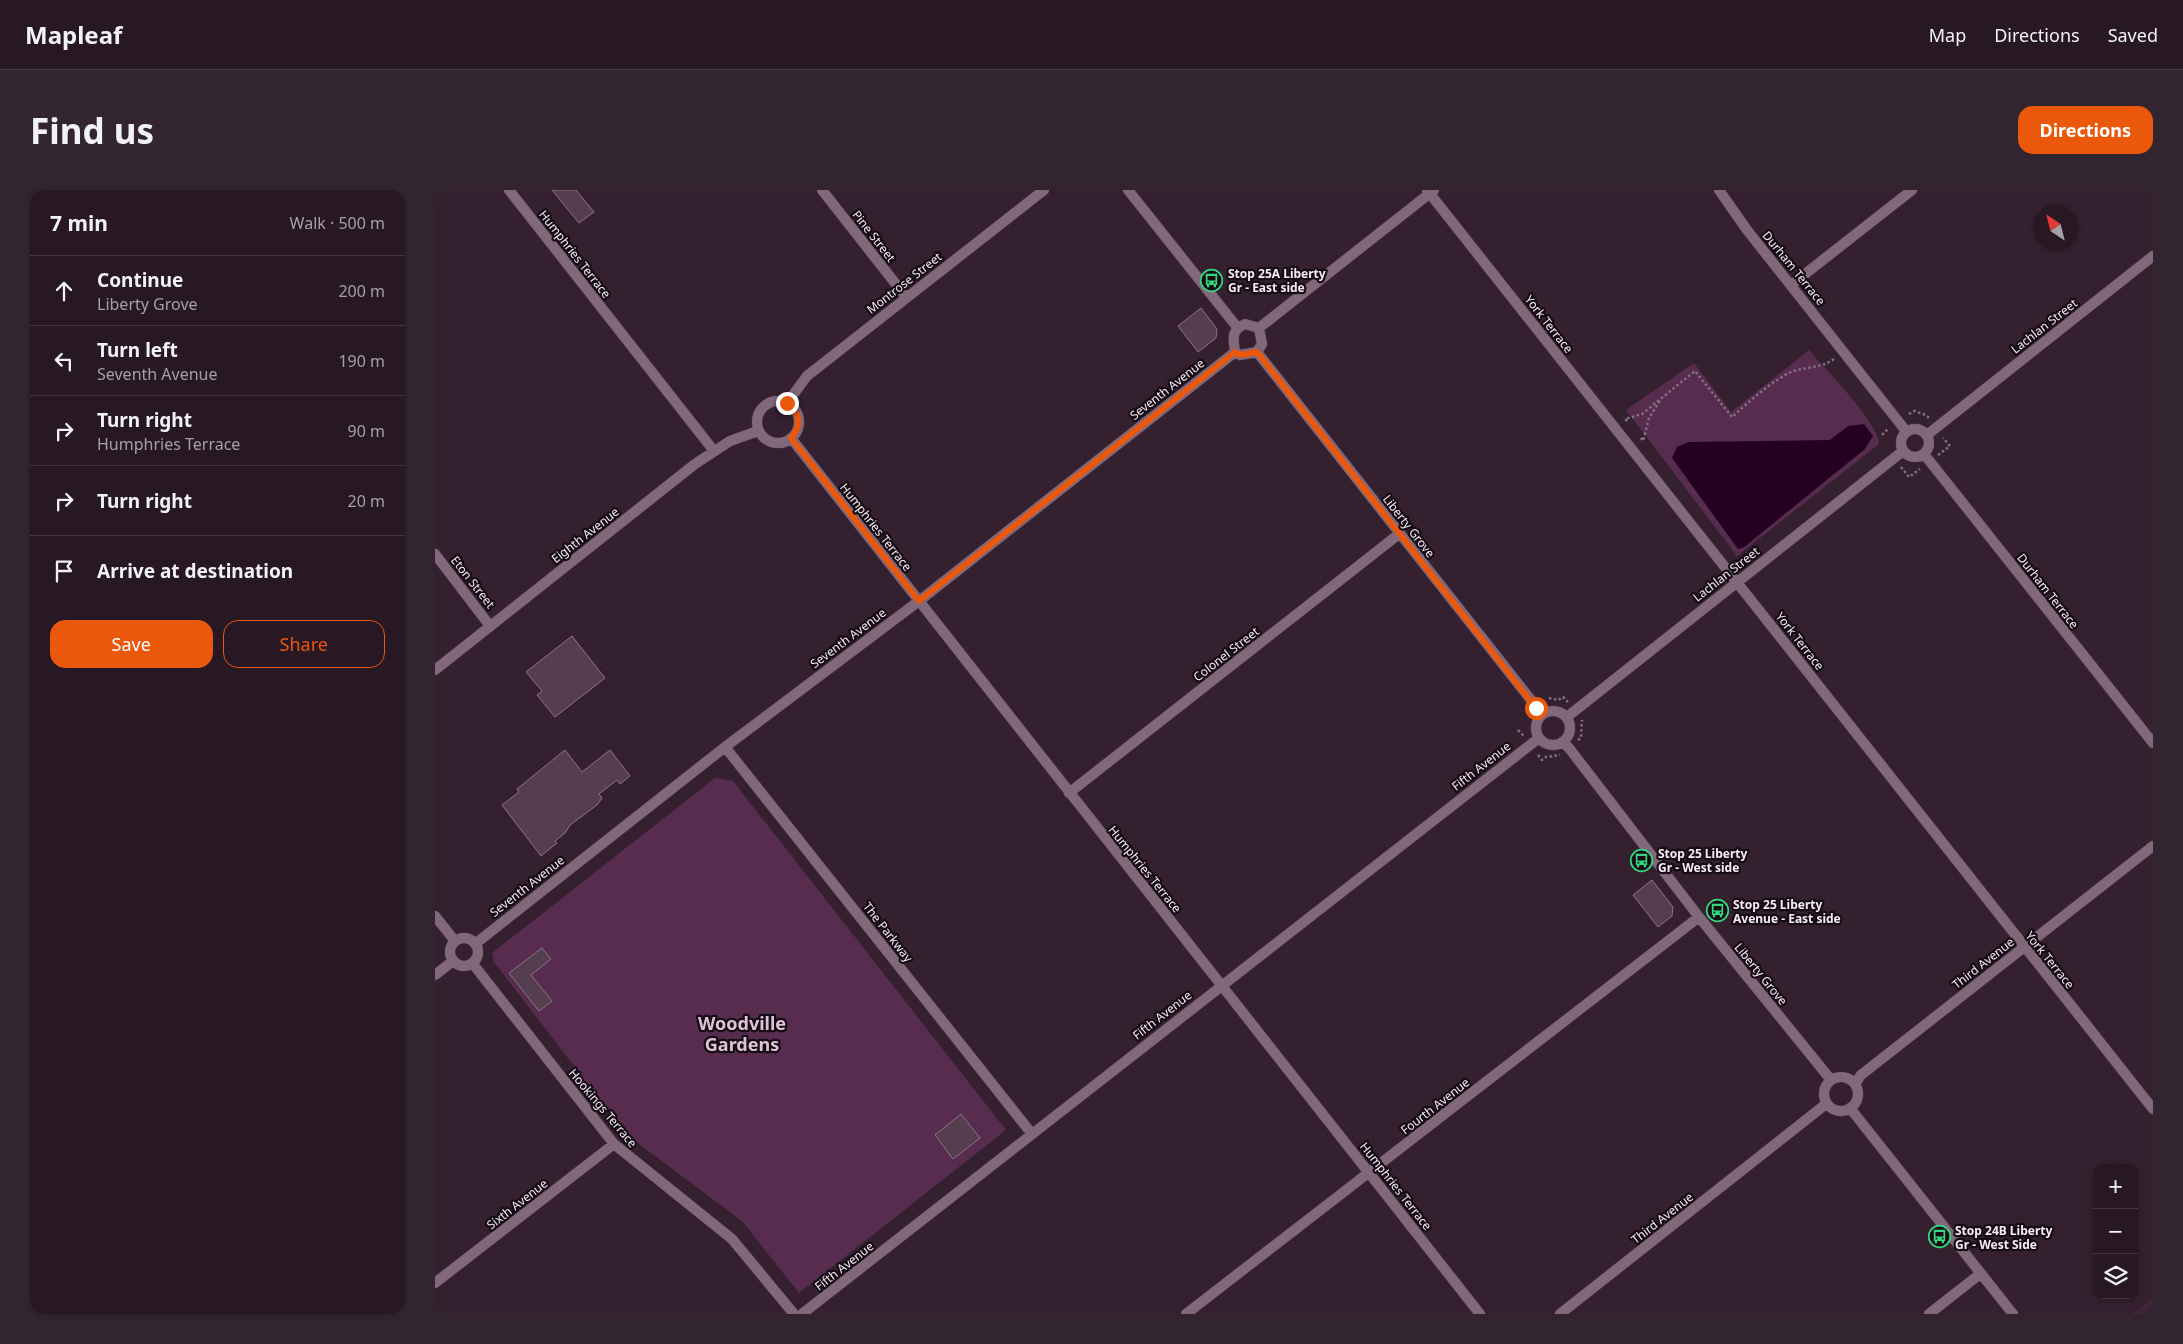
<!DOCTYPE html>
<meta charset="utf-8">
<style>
body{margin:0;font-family:"Noto Sans",sans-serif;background:#332530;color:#f1f3f6}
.controls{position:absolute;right:15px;bottom:15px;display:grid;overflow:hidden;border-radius:10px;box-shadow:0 1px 4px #0004}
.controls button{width:45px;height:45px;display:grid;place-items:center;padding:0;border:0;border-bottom:1px solid #433741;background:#271823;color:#f1f3f6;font:25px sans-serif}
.compass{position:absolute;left:1598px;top:15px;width:45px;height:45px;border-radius:50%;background:#271823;box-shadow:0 1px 4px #0004;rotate:325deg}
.stop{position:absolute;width:15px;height:15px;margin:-11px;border:4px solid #ea580c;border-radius:50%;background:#fff}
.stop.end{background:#ea580c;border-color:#fff;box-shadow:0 1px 5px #0008}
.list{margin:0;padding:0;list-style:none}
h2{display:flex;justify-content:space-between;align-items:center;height:65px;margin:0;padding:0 20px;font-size:21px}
h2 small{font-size:16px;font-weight:400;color:#a4a0a6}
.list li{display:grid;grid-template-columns:32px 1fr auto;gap:15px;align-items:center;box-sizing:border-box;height:70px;padding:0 20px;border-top:1px solid #433741}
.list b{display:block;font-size:19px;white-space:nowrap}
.list p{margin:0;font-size:16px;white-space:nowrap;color:#a4a0a6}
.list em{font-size:16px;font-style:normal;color:#a4a0a6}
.actions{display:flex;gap:10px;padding:15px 20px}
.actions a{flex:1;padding:11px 0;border:1px solid #ea580c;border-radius:15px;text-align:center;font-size:18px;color:#ea580c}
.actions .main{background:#ea580c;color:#fff}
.icon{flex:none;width:28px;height:28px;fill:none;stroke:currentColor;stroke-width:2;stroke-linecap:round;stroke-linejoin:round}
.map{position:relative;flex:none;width:1718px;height:1124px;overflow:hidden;border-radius:15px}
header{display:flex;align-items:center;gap:30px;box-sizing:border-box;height:70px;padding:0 25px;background:#271823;border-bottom:1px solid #433741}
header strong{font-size:24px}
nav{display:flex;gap:28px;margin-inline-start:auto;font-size:18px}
.intro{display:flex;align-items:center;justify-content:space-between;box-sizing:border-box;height:120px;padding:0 30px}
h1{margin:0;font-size:35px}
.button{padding:12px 22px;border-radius:15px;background:#ea580c;color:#fff;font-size:18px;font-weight:700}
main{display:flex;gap:30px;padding:0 30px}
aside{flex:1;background:#271823;border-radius:15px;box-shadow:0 1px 4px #0004}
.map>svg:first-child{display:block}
.built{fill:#40263b}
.green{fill:#572c4f}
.water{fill:#260021}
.building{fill:#553e50;stroke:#8d7487}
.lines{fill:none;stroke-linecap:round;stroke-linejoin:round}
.minor-casing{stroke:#503c4b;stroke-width:11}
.path{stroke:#82707e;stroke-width:2.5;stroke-dasharray:2.5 2.5;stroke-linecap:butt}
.minor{stroke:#81697b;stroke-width:10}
.route{stroke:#ea580c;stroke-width:6}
.labels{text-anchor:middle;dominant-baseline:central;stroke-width:4.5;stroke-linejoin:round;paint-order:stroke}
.street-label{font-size:12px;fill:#f9ebf6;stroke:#160d14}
.poi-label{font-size:12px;font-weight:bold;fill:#f9ebf6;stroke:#160d14;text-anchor:start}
.district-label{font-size:18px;font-weight:bold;fill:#dec3d7;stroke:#160d14}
</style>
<header>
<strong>Mapleaf</strong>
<nav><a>Map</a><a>Directions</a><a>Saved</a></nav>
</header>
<div class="intro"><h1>Find us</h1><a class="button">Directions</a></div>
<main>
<aside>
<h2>7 min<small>Walk · 500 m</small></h2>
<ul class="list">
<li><svg class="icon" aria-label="ahead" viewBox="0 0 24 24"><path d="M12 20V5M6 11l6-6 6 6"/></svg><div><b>Continue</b><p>Liberty Grove</p></div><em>200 m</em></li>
<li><svg class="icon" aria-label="left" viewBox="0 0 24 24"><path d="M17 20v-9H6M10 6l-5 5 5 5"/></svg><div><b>Turn left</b><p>Seventh Avenue</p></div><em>190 m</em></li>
<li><svg class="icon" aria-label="right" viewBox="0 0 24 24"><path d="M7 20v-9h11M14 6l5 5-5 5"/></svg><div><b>Turn right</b><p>Humphries Terrace</p></div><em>90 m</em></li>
<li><svg class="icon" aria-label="right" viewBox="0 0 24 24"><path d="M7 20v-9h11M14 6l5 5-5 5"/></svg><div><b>Turn right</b></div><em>20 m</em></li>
<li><svg class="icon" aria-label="arrive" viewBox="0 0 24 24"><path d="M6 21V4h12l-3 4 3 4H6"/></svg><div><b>Arrive at destination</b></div></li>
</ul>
<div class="actions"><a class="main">Save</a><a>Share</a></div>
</aside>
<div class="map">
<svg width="1718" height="1124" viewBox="0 0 1718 1124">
<rect width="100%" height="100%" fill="#34202f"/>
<path class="built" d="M 1718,1108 L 1718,1124 L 1697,1124 L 1703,1120 Z"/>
<path class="green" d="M 1374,160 C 1390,179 1444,233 1444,254 L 1302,366 L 1191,220 L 1259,173 L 1296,222 Z
M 280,588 L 298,591 L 571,940 L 364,1103 L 307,1031 L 192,945 L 59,772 L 57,763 Z"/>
<path class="water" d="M 1429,234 L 1438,246 L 1430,259 L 1308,358 L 1303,359 L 1237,268 L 1242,257 L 1254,252 L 1395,250 L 1413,236 Z"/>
<path class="building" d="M 117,0 L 141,0 L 159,22 L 144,33 Z
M 766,118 L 782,139 L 781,148 L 763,162 L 743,136 Z
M 137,446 L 170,488 L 120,527 L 102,505 L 107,501 L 91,482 Z
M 130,560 L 147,582 L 175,560 L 195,586 L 185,594 L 182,590 L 164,604 L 167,608 L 162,615 L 135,635 L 130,643 L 120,651 L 122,653 L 106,666 L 67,615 L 84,602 L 82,599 Z
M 1217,690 L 1238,717 L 1237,726 L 1223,737 L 1198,705 Z
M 107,758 L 116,769 L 96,785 L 117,811 L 104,821 L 74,783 Z
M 526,924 L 545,948 L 518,969 L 500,945 Z"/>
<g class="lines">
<defs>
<path id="minor" d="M 74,0 L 279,261
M 387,0 L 471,107
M 693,0 L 802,137
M 992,0 L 1718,919
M 1284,0 L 1312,40 L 1471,241
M 1356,95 L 1477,0
M 810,134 L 824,138 L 827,154 L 822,162 L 805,165 L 800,162 C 798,148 796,140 810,134 Z
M 824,138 L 999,0
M 822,162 L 1107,524
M322 232a21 21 0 1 1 42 0a21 21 0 1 1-42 0Z
M 352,213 L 372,186 L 609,0
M1466 253a14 14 0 1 1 28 0a14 14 0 1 1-28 0Z
M 1492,245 L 1718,66
M 356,248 L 1045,1124
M 1489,264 L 1718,553
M 0,364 L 55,436
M 0,480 L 260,274 L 295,251 L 323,241
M1101 538a17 17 0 1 1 34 0a17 17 0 1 1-34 0Z
M 1132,527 L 1468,261
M 1127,552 L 1134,558 L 1264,727 L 1396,890
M 290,557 L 597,944
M 634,603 L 964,344
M 0,726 L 20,751
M15 762a14 14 0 1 1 28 0a14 14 0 1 1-28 0Z
M 40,754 L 290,557 L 484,411 L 800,162
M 38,774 L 179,954 L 297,1049 L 359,1124
M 0,785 L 18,771
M1389 904a17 17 0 1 1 34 0a17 17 0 1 1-34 0Z
M 1420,894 L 1426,885 L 1718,656
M 1415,918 L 1578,1124
M 0,1093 L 179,954
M 367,1124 L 1104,548
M 751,1124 L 1264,727
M 1125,1124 L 1391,914
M 1494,1124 L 1545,1084"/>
</defs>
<use href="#minor" class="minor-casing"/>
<path class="path" d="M 1474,224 L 1479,221 L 1491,225 L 1495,229
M 1192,231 L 1190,229 L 1207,224 L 1260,181 L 1297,227 C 1315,211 1334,193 1356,182 C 1371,176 1387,179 1400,168
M 1447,245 L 1453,239
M 1206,248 L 1208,251 L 1214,228 L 1226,209
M 1503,265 L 1515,256 L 1508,248
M 1466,277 L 1474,287 L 1485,279
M 1114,508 L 1123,510 L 1128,507 L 1133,512
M 1083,540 L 1089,546
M 1143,550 L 1146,548 L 1147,530
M 1103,565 L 1107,570 L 1111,567 L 1125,565"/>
<use href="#minor" class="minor"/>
</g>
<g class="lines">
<path class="route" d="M 352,213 C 365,222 367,236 356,248 L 484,411 L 800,162 L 805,165 L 822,162 L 1101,518"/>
</g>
<defs>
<symbol id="bus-ring" viewBox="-11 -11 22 22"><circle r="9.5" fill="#160d14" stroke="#34d881" stroke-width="1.5"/><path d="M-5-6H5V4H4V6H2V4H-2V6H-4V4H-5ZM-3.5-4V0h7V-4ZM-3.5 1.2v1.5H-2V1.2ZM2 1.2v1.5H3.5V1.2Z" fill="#34d881"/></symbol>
</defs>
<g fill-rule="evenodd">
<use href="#bus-ring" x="764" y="78" width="25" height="25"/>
<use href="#bus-ring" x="1194" y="658" width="25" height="25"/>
<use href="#bus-ring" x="1270" y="708" width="25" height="25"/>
<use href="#bus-ring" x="1492" y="1034" width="25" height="25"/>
</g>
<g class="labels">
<g class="street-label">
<text transform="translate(439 46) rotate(52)">Pine Street</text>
<text transform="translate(140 64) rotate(52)">Humphries Terrace</text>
<text transform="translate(1359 78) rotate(51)">Durham Terrace</text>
<text transform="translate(469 93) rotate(-38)">Montrose Street</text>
<text transform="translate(1114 134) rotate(52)">York Terrace</text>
<text transform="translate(1609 136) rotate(-38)">Lachlan Street</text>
<text transform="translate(732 199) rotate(-38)">Seventh Avenue</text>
<text transform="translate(974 336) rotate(52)">Liberty Grove</text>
<text transform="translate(441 337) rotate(52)">Humphries Terrace</text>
<text transform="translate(150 345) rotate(-38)">Eighth Avenue</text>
<text transform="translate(1291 384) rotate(-38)">Lachlan Street</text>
<text transform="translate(38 392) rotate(52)">Eton Street</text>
<text transform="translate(1613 401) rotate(52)">Durham Terrace</text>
<text transform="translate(413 448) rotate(-37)">Seventh Avenue</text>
<text transform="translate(1365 451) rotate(52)">York Terrace</text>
<text transform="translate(791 464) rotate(-38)">Colonel Street</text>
<text transform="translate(1046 576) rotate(-38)">Fifth Avenue</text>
<text transform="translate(710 679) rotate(51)">Humphries Terrace</text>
<text transform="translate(92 696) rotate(-38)">Seventh Avenue</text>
<text transform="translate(453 742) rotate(52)">The Parkway</text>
<text transform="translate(1615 770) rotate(51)">York Terrace</text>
<text transform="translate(1548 773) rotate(-38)">Third Avenue</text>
<text transform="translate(1326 784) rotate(51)">Liberty Grove</text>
<text transform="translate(727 825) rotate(-38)">Fifth Avenue</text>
<text transform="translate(1000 916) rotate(-38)">Fourth Avenue</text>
<text transform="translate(168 918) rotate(50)">Hookings Terrace</text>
<text transform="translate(961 996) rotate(52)">Humphries Terrace</text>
<text transform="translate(82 1014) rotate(-38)">Sixth Avenue</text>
<text transform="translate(1227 1028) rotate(-38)">Third Avenue</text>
<text transform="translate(409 1076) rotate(-38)">Fifth Avenue</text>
</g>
<g class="poi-label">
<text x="793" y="83">Stop 25A Liberty<tspan x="793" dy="14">Gr - East side</tspan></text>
<text x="1223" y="663">Stop 25 Liberty<tspan x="1223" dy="14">Gr - West side</tspan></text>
<text x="1298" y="714">Stop 25 Liberty<tspan x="1298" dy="14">Avenue - East side</tspan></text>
<text x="1520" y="1040">Stop 24B Liberty<tspan x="1520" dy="14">Gr - West Side</tspan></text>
</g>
<g class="district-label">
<text x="307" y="833">Woodville<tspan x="307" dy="21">Gardens</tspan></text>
</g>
</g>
</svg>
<div class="controls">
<button>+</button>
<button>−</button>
<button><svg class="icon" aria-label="layers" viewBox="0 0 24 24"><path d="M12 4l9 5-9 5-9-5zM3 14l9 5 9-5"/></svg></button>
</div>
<svg class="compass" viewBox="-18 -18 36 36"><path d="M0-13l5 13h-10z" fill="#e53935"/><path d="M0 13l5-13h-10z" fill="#a4a0a6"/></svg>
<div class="stop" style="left:1101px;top:518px"></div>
<div class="stop end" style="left:352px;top:213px"></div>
</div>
</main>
